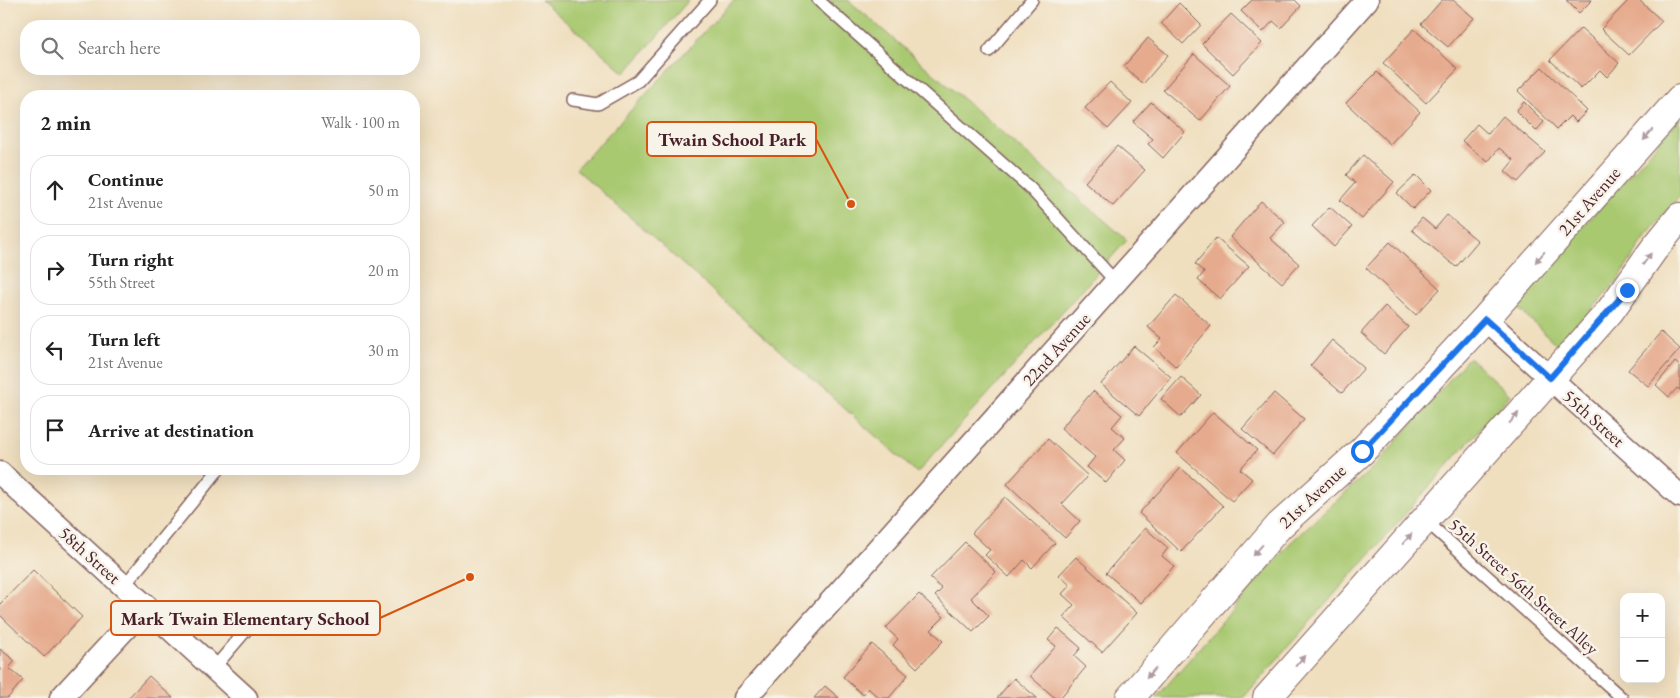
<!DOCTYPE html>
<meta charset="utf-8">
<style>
body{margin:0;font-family:"EB Garamond",serif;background:#f2f2f2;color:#222}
.controls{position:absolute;right:15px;bottom:15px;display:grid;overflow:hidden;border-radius:10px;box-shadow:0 5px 20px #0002}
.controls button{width:45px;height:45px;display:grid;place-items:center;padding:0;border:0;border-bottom:1px solid #e0e0e0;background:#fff;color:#222;font:25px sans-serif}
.stop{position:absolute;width:15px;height:15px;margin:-11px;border:4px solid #1a73e8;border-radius:50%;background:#fff}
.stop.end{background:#1a73e8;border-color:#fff;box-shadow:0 1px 5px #0008}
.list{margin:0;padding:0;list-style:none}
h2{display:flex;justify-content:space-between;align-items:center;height:65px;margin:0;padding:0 20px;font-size:21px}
h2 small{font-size:16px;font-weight:400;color:#767676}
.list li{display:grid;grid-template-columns:32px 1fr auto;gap:15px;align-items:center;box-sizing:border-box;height:70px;margin:0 10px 10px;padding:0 10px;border:1px solid #e0e0e0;border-radius:20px}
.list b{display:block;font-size:19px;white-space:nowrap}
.list p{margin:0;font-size:16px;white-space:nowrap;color:#767676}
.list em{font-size:16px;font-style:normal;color:#767676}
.icon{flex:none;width:28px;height:28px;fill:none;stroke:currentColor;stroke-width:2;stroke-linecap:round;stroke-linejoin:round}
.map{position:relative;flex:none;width:1680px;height:698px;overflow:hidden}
.search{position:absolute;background:#fff;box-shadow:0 5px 20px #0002;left:20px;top:20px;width:400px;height:55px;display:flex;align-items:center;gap:12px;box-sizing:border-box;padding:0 18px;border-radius:20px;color:#767676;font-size:19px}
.panel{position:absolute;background:#fff;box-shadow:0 5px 20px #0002;left:20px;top:90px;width:400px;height:385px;border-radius:20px}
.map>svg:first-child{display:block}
.green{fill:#a9c971;stroke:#7a744e}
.building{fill:#e6ab8e}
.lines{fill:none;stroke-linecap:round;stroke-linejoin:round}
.service-casing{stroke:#84625f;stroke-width:14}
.minor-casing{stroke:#84625f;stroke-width:25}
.tertiary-casing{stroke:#84625f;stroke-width:30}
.service{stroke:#fff;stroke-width:11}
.minor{stroke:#fff;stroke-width:22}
.tertiary{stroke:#fff;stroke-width:28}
.oneway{fill:#ae9aa0}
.route{stroke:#1a73e8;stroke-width:6}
.labels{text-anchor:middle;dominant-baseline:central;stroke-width:5;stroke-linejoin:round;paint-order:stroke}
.street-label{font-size:18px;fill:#4a1f2b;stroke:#f7f3e8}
.leader{fill:none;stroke:#d8530f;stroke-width:2}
.callout-dot{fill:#d8530f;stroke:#f7f3e8;stroke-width:2}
.callout{fill:#f7f3e8;stroke:#d8530f;stroke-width:2}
.callout-label{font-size:19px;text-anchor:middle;font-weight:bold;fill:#4a1f2b}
</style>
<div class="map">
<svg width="1680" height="698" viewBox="0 0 1680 698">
<rect width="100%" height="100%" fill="#f7f3e8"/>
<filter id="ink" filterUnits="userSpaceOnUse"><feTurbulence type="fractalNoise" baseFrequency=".02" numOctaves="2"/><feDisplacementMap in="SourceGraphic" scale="10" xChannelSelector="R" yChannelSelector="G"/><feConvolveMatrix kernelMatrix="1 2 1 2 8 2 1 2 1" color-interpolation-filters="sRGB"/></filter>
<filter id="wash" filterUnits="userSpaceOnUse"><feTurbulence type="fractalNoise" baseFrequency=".0096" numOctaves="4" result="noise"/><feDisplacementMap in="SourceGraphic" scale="20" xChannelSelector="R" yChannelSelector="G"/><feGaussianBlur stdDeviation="1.12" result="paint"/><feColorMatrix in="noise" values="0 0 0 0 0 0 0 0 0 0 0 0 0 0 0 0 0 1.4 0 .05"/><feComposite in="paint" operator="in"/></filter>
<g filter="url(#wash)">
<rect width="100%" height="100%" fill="#f0dfbf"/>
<path class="green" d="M 541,0 L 689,0 L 625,73 Z
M 734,0 L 848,0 L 1127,240 L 917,473 L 576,169 Z
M 1680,118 L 1680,196 L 1646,236 L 1618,280 L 1559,347 L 1514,304 Z
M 1469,357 L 1510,395 L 1243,698 L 1156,698 L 1291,542 L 1377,464 Z"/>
<g id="blocks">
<path class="building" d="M 1252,0 L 1295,0 L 1301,6 L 1281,28 L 1273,21 L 1263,32 L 1241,11 Z
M 1442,0 L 1453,0 L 1474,18 L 1448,47 L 1421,24 Z
M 1566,0 L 1592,0 L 1579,13 Z
M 1629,0 L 1639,0 L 1662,21 L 1629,55 L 1601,29 Z
M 1179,3 L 1201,25 L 1183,44 L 1161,23 Z
M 1231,14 L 1262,43 L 1233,74 L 1202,44 Z
M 1581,28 L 1619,63 L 1607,77 L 1600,70 L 1581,89 L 1550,60 Z
M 1414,29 L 1458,69 L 1426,103 L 1383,63 Z
M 1148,38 L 1168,55 L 1143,84 L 1124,66 Z
M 1194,54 L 1230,86 L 1200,121 L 1163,90 Z
M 1542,67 L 1587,111 L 1576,122 L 1570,116 L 1557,129 L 1518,91 Z
M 1377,72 L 1420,112 L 1390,144 L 1346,103 Z
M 1110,82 L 1132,103 L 1108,129 L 1085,108 Z
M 1151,102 L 1185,132 L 1163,158 L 1148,144 L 1153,139 L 1133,122 Z
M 1524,102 L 1544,122 L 1536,131 L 1516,111 Z
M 1503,116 L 1545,152 L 1518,182 L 1505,171 L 1514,160 L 1499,148 L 1488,162 L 1462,141 L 1477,124 L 1488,134 Z
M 1117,146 L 1145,170 L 1113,206 L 1085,182 Z
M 1363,155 L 1394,182 L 1362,219 L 1340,200 L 1355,183 L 1346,175 Z
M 1416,175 L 1431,190 L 1413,209 L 1397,193 Z
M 1261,201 L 1285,222 L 1270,238 L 1299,264 L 1282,283 L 1230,237 Z
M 1330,207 L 1352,227 L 1334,247 L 1312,226 Z
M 1447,215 L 1478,241 L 1456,267 L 1412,230 L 1422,218 L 1435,229 Z
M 1216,238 L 1249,266 L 1220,299 L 1198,280 L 1204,272 L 1195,264 Z
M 1390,242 L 1440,289 L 1416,315 L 1366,268 Z
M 1176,295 L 1211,326 L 1176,367 L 1154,347 L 1162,339 L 1148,327 Z
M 1385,306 L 1408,327 L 1384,354 L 1361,333 Z
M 1661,332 L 1680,349 L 1648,386 L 1628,370 Z
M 1332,340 L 1364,368 L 1342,393 L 1310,366 Z
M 1134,346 L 1171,377 L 1139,416 L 1101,384 Z
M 1675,362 L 1680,366 L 1680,390 L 1677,388 L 1669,397 L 1656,385 Z
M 1181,377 L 1201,395 L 1181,417 L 1161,399 Z
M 1093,391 L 1122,415 L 1112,427 L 1125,438 L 1114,450 L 1125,460 L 1106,483 L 1087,467 L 1095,457 L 1061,428 Z
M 1274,393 L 1304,419 L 1273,455 L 1242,429 Z
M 1213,412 L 1257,450 L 1240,469 L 1252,479 L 1232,501 L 1177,453 Z
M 1048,439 L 1088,476 L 1062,504 L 1080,521 L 1065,538 L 1007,484 Z
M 1181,468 L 1223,506 L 1181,552 L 1139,513 Z
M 1005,497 L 1055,543 L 1032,568 L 1024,560 L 1009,577 L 985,555 L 990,550 L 972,533 Z
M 1145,528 L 1168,548 L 1162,556 L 1174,566 L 1141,603 L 1106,573 Z
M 965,542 L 996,572 L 971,598 L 989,616 L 973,632 L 935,596 L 942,589 L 930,578 Z
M 1076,557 L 1137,613 L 1102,652 L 1063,617 L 1074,605 L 1062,594 L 1070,585 L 1059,575 Z
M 33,570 L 82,617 L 44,657 L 0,615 L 0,604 Z
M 919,594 L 944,617 L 931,630 L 943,641 L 917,668 L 893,645 L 898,639 L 886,628 Z
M 1058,628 L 1081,648 L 1074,656 L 1086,667 L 1060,698 L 1055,698 L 1030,676 L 1056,646 L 1048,640 Z
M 872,644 L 908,675 L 889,698 L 879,698 L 868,688 L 863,695 L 843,677 Z
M 0,649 L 15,661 L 9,668 L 23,680 L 8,698 L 0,698 Z
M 149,676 L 173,698 L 128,698 Z
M 1014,678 L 1037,698 L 997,698 Z
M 825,686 L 839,698 L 814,698 Z"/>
</g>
</g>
<g filter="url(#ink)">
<use href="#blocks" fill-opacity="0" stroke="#84625f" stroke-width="1"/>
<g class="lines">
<defs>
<path id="service" d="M 818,0 L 1030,188 L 1116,282
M 989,51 L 1032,0
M 573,100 L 598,104 L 638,81 L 710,0
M 1425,520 L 1622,698
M 124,586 L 219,469
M 214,668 L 261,613"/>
<path id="minor" d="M 1485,319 L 1680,496
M 0,473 L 246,698
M 61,698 L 146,606
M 745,698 L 1367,0"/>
<path id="tertiary" d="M 1130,698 L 1279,526 L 1362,451 L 1485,319 L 1680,99
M 1267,698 L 1610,311 L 1654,249 L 1680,217"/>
</defs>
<use href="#service" class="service-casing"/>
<use href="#minor" class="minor-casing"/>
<use href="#tertiary" class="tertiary-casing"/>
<use href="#service" class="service"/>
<use href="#minor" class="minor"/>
<use href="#tertiary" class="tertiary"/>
</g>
<defs><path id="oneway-solid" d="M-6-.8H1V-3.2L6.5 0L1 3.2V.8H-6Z" transform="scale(1.25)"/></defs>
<g class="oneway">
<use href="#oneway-solid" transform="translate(1648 135) rotate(131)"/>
<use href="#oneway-solid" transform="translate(1540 257) rotate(131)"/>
<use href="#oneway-solid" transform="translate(1647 259) rotate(-55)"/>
<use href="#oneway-solid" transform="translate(1514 418) rotate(-49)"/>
<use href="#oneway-solid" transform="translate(1407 539) rotate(-49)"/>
<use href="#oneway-solid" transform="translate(1258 550) rotate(131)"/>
<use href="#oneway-solid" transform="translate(1300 661) rotate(-49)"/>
<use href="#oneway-solid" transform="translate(1151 673) rotate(131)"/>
</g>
</g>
<g class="lines" filter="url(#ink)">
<path class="route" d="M 1362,451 L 1485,319 L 1550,378 L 1627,290"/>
</g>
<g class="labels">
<g class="street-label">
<text transform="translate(1589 201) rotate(-49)">21st Avenue</text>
<text transform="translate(1056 349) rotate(-48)">22nd Avenue</text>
<text transform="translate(1594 418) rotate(42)">55th Street</text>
<text transform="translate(1312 496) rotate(-43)">21st Avenue</text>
<text transform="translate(90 555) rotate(42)">58th Street</text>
<text transform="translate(1524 586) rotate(42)">55th Street 56th Street Alley</text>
</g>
</g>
<path class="leader" d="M851 204L816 139M470 577L380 618"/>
<g class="callout-dot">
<circle cx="851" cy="204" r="5"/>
<circle cx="470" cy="577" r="5"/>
</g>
<g class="callout">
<rect x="647" y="122" width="169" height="34" rx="5"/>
<rect x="111" y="601" width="269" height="34" rx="5"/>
</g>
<g class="callout-label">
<text x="732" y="146">Twain School Park</text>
<text x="245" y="625">Mark Twain Elementary School</text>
</g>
</svg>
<div class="controls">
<button>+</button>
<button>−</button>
</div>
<div class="stop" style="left:1362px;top:451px"></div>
<div class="stop end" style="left:1627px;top:290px"></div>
<div class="search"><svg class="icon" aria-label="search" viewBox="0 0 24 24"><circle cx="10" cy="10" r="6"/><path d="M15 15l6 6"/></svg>Search here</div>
<section class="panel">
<h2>2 min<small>Walk · 100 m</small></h2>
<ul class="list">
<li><svg class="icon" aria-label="ahead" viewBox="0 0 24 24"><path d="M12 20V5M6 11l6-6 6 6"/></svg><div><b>Continue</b><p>21st Avenue</p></div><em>50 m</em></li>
<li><svg class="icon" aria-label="right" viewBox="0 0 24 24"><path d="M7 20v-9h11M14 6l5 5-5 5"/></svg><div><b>Turn right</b><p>55th Street</p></div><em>20 m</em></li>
<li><svg class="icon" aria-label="left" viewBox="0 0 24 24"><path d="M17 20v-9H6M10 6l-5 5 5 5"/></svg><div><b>Turn left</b><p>21st Avenue</p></div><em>30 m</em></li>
<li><svg class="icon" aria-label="arrive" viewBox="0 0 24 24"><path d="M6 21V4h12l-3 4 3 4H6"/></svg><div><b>Arrive at destination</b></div></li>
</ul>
</section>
</div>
